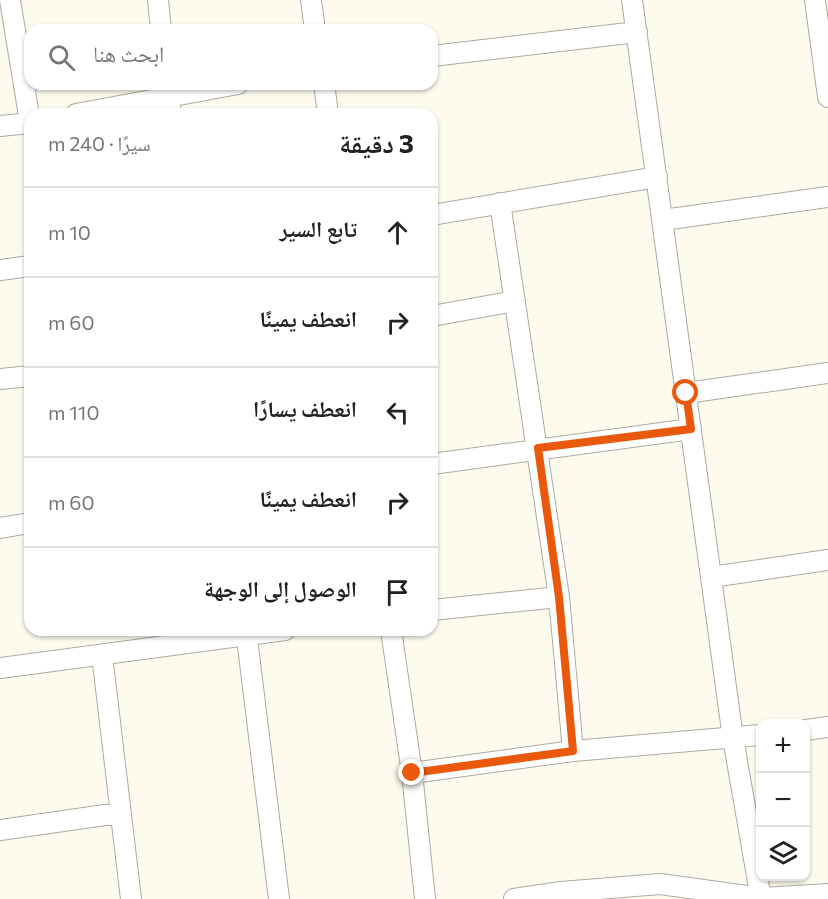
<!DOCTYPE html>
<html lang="ar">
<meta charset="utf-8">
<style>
body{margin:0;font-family:Commissioner,"Noto Naskh Arabic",sans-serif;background:#f2f2f2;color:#222;direction:rtl}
.controls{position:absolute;right:18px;bottom:18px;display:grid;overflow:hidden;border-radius:12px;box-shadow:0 2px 4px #0004}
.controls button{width:54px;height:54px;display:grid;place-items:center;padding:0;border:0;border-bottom:2px solid #e0e0e0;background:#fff;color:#222;font:30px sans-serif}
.stop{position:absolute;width:18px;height:18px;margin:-14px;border:4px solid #ea580c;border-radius:50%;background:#fff}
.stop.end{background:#ea580c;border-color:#fff;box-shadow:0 2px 6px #0008}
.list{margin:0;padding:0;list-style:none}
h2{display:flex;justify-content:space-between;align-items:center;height:78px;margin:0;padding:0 24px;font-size:26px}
h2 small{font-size:20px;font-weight:400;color:#767676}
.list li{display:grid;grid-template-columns:39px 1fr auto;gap:18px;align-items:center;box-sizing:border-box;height:90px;padding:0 24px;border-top:2px solid #e0e0e0}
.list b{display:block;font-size:22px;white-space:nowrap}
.list em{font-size:20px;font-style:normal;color:#767676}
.icon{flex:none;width:33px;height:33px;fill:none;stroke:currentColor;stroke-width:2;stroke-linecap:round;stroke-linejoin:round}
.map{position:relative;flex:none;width:828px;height:899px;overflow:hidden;direction:ltr}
.search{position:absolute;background:#fff;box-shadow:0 2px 4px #0004;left:24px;top:24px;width:414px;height:66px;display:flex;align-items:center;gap:15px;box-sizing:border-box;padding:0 21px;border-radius:18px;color:#767676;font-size:22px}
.panel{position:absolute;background:#fff;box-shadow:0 2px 4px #0004;left:24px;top:108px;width:414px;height:528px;border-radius:18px;direction:rtl}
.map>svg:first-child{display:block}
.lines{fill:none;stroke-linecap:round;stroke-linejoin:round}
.street-casing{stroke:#adaba0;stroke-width:22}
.street{stroke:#fff;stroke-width:20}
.route{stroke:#ea580c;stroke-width:8}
</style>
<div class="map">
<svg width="828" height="899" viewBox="0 0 828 899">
<rect width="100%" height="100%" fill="#fdfaee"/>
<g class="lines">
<defs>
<path id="street" d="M 10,0 L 30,122
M 158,0 L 161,30
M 311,0 L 315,30
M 632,0 L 733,738 L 761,899
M 815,0 L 828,97
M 432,56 L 637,32
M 167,84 L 171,114
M 324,84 L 328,114
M 76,114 L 238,84
M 0,126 L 30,123
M 500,203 L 559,597 L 573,751
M 432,215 L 657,177
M 663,220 L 828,197
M 0,270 L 30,266
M 432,316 L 515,301
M 0,379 L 30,376
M 686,393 L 828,373
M 432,464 L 691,429
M 0,528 L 30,523
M 711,577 L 828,560
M 432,610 L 559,597
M 246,630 L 279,899
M 391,630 L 412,773 L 425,899
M 102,655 L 131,899
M 0,668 L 285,630
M 806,730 L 828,727
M 412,773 L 573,751 L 760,735
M 0,830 L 119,813
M 514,899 L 561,892 L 660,884 L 761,898 L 828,894"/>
</defs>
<use href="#street" class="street-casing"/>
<use href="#street" class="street"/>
</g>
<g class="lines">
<path class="route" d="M 412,773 L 573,751 L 559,597 L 538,448 L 691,429 L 686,393"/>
</g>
</svg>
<div class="controls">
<button>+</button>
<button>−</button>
<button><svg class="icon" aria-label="layers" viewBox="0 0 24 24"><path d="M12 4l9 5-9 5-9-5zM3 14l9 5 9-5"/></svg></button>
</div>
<div class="stop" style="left:686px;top:393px"></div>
<div class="stop end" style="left:412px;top:773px"></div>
<div class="search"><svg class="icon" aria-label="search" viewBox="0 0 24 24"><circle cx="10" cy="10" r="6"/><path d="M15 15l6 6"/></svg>ابحث هنا</div>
<section class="panel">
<h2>3 دقيقة<small>سيرًا · 240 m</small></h2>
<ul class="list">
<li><svg class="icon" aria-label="ahead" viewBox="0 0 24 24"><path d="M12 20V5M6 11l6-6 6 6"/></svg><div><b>تابع السير</b></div><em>10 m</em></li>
<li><svg class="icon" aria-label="right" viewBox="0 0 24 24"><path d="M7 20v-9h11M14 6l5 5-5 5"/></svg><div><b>انعطف يمينًا</b></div><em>60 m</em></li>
<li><svg class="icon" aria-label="left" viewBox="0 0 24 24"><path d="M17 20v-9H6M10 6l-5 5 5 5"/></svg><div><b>انعطف يسارًا</b></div><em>110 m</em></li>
<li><svg class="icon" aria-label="right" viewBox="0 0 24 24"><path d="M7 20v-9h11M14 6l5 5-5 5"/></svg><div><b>انعطف يمينًا</b></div><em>60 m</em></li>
<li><svg class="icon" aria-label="arrive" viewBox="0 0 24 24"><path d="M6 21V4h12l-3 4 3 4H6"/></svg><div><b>الوصول إلى الوجهة</b></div></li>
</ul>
</section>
</div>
